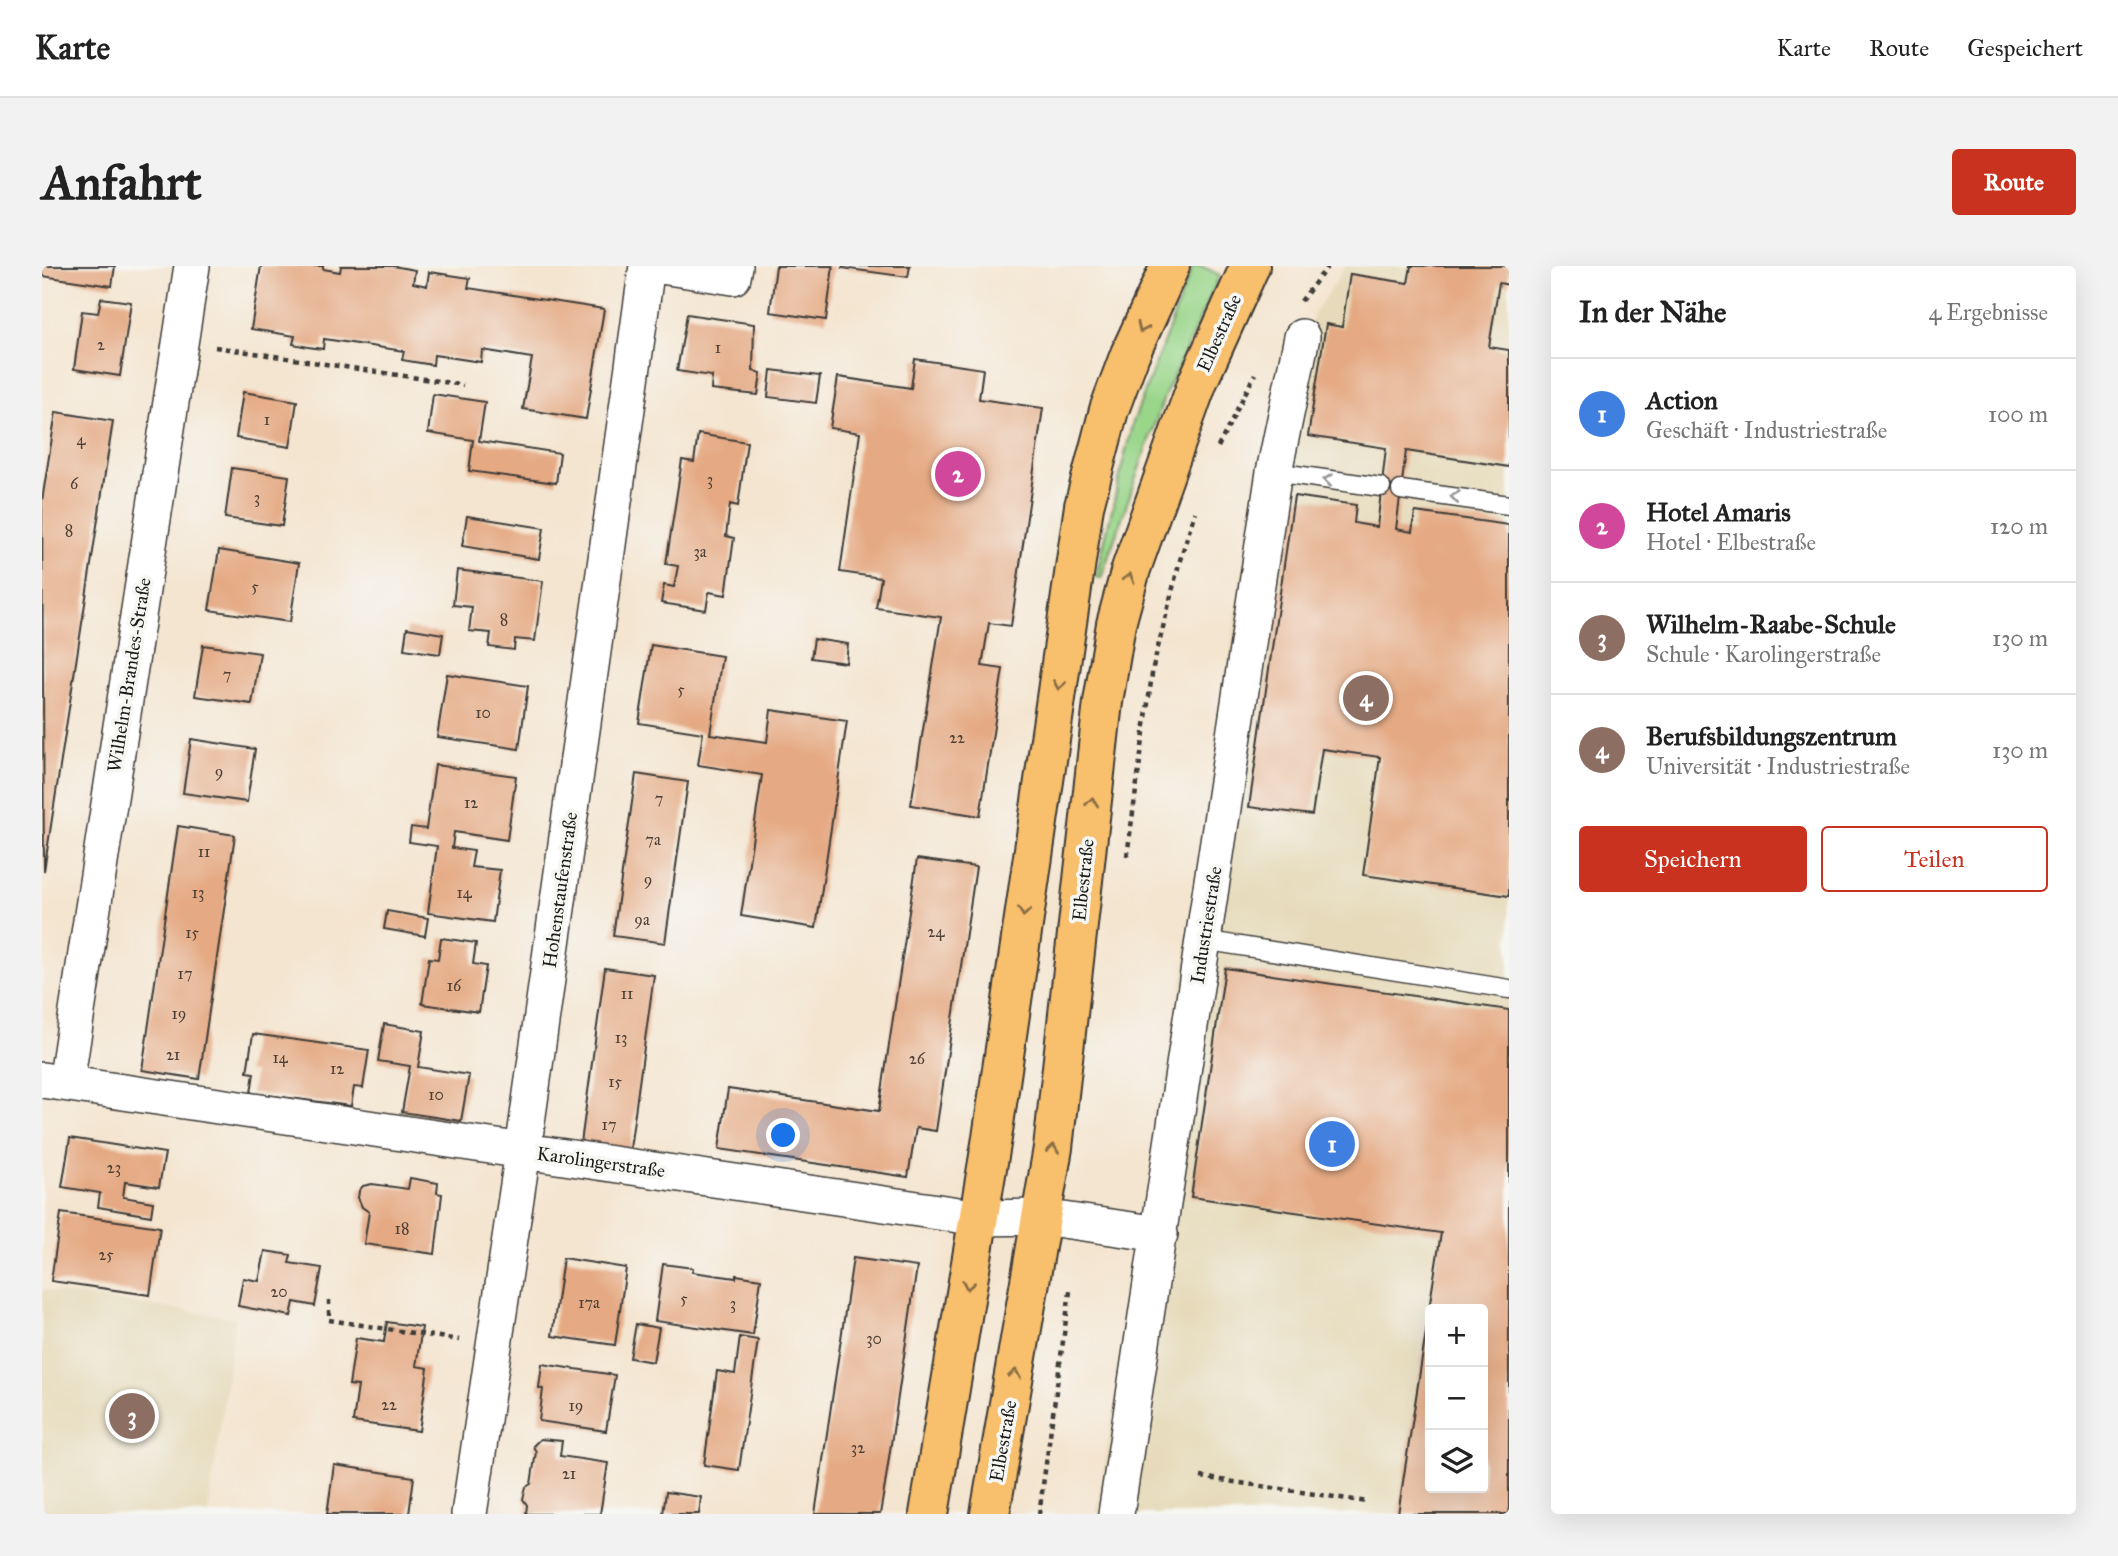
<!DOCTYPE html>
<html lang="de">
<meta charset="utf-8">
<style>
body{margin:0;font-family:"IM FELL Great Primer",serif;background:#f2f2f2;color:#222}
.controls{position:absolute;right:21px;bottom:21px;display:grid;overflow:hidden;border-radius:7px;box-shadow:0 7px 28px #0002}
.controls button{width:63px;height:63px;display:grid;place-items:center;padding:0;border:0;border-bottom:2px solid #e0e0e0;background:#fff;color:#222;font:35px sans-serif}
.you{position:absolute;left:742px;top:870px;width:24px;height:24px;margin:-18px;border:5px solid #fff;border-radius:50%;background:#1a73e8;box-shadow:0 0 0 10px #1a73e833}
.badge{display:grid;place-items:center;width:46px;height:46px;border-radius:50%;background:#c8321e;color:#fff;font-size:23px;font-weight:700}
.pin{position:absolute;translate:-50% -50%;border:4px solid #fff;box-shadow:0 2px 7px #0006}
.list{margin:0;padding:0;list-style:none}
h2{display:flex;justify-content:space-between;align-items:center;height:91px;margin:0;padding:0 28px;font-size:30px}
h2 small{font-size:23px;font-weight:400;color:#767676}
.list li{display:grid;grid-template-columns:46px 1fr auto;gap:21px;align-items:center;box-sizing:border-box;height:112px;padding:0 28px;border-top:2px solid #e0e0e0}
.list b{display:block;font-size:26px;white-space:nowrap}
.list p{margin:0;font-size:23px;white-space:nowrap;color:#767676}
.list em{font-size:23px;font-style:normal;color:#767676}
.actions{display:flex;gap:14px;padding:21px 28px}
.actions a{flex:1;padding:16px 0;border:2px solid #c8321e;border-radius:7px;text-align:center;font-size:24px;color:#c8321e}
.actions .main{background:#c8321e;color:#fff}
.icon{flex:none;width:38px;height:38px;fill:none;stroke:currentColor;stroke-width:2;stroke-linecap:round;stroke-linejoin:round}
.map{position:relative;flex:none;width:1467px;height:1248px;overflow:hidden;border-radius:7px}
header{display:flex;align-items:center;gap:42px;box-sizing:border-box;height:98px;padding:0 35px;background:#fff;border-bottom:2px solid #e0e0e0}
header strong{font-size:33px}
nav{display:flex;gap:38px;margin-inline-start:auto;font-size:24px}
.intro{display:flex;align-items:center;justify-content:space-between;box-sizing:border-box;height:168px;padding:0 42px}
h1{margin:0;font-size:49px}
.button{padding:18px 32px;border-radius:7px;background:#c8321e;color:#fff;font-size:24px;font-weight:700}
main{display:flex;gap:42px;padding:0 42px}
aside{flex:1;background:#fff;border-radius:7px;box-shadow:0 7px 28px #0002}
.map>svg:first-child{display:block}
.built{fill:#e6daba;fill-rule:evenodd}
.green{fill:#9ad68a;stroke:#5b7953;stroke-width:2}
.building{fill:#e5aa84}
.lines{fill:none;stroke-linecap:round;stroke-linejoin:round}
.lane-casing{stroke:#3c3a37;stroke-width:21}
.street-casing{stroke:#3c3a37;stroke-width:38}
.primary-casing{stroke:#3c3a37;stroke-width:42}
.path{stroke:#3c3a37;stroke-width:4.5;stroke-dasharray:5 5;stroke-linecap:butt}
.lane{stroke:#fff;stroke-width:18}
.street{stroke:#fff;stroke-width:35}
.primary{stroke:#f8bf6c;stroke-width:38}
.oneway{stroke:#8a6e44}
.oneway2{stroke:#999}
.labels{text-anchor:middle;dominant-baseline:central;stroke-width:7;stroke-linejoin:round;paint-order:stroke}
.number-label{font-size:16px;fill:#4e4036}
.street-label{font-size:19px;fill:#1c1c1c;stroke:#f6f6f2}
</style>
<header>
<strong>Karte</strong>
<nav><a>Karte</a><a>Route</a><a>Gespeichert</a></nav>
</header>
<div class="intro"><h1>Anfahrt</h1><a class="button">Route</a></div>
<main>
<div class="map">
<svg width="1467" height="1248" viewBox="0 0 1467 1248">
<rect width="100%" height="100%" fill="#f6f6f2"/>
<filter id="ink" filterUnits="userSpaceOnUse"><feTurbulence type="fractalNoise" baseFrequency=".0143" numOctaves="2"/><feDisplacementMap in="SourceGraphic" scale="14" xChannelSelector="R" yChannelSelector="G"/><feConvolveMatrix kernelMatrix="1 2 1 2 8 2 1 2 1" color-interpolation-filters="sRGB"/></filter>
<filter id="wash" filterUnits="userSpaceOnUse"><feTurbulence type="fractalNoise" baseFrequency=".00686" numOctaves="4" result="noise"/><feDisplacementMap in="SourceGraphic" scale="28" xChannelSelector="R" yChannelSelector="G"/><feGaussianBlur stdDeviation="1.57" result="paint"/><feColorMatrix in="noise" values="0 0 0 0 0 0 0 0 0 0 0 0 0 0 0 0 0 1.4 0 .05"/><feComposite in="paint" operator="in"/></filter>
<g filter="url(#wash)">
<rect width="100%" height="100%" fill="#f4e5d0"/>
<path class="built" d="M 1304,0 L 1460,0 L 1467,19 L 1467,1248 L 1055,1248 L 1149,659 L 1214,205 L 1273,46 ZM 1388,1043 L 1441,1043 L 1441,1222 L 1388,1222 Z
M 0,1024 L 193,1052 L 166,1248 L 0,1248 Z"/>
<path class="green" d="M 1151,0 L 1159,0 L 1178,9 L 1122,131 L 1059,312 L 1054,311 L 1090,159 Z"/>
<g id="blocks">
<path class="building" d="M 0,0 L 73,0 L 70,20 L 0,10 Z
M 219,0 L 281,0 L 281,3 L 298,6 L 299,0 L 351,0 L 373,4 L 371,17 L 385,20 L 387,6 L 428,12 L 426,22 L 562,43 L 544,153 L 481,143 L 490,92 L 440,84 L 439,96 L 392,89 L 391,99 L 360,94 L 362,85 L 282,73 L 281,83 L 266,81 L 251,78 L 253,70 L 209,63 Z
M 734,0 L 791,0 L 784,54 L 728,46 Z
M 801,0 L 868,0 L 866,11 L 800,2 Z
M 1369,0 L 1467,0 L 1467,19 L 1457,17 L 1447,81 L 1467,84 L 1467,201 L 1364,185 L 1354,263 L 1370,266 L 1373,246 L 1467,259 L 1467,630 L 1321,609 L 1338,491 L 1280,483 L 1270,549 L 1207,541 L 1252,230 L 1314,239 L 1312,257 L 1335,261 L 1344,182 L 1266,170 L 1284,58 L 1300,61 L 1308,8 L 1366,17 Z
M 59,32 L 89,36 L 78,110 L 32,103 L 40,45 L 56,47 Z
M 645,48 L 712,58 L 711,105 L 719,107 L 716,129 L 669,124 L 670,110 L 635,105 Z
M 873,93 L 941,103 L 937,133 L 1001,142 L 969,360 L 947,357 L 940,400 L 961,403 L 938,550 L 869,539 L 899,351 L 834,342 L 839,312 L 798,306 L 818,167 L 788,162 L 796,111 L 869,122 Z
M 729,104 L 778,110 L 774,137 L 726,131 Z
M 201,126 L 255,135 L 248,181 L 194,172 Z
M 391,128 L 443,136 L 437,175 L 518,187 L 514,217 L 427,205 L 431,174 L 386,167 Z
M 14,146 L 71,155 L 2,605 L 0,235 Z
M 656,168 L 705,176 L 696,240 L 688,238 L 684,270 L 692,272 L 684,329 L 667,326 L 664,344 L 619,337 L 622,319 L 632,321 L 636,300 L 624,298 L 640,194 L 652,196 Z
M 190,202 L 247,210 L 240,260 L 183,252 Z
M 425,250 L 502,262 L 497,293 L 420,280 Z
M 177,284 L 257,297 L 248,356 L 167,344 Z
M 415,304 L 501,315 L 493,375 L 473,373 L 472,384 L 447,381 L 449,367 L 427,365 L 430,341 L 411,339 Z
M 365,362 L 401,368 L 398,388 L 362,383 Z
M 772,373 L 806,378 L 804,397 L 769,392 Z
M 161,379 L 218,387 L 210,438 L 153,430 Z
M 609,379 L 680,390 L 668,468 L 725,476 L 729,444 L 805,455 L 774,662 L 699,650 L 720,509 L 656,499 L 661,467 L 597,457 Z
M 405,408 L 486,420 L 477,483 L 395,471 Z
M 149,473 L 213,483 L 205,536 L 141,527 Z
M 393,499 L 474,510 L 465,574 L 412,566 L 410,582 L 432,585 L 429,601 L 458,604 L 451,656 L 386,647 L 395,580 L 367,576 L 369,561 L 384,563 Z
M 594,508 L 646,516 L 623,677 L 571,670 Z
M 136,560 L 193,569 L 157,813 L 100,804 Z
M 875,593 L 934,601 L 894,865 L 874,862 L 866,911 L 677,883 L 686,823 L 837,845 Z
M 345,645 L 386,652 L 383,670 L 342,663 Z
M 399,672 L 434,677 L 431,698 L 444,700 L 437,746 L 380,738 L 387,692 L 396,693 Z
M 563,702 L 612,709 L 588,883 L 539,877 Z
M 1183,702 L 1467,744 L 1467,1248 L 1356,1248 L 1387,1047 L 1388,1222 L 1441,1222 L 1441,1043 L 1387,1043 L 1399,967 L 1149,931 Z
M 342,758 L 382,765 L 376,801 L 427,809 L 419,855 L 360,846 L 368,800 L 336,795 Z
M 211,768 L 327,784 L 321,822 L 312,821 L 309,840 L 209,827 L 212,807 L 205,806 Z
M 28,872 L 123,887 L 117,921 L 83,916 L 81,931 L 111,936 L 109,950 L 56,941 L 58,927 L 20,921 Z
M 368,912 L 396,917 L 395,927 L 400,928 L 393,988 L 322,978 L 327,946 L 320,941 L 316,932 L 317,925 L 321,920 L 330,918 L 366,923 Z
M 19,947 L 118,961 L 108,1029 L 9,1015 Z
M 223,985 L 249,989 L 247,997 L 280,1002 L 273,1040 L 252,1036 L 249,1050 L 196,1040 L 201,1012 L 217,1015 Z
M 521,992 L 584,1002 L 573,1079 L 510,1070 Z
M 811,992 L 875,1001 L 843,1219 L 838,1248 L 773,1248 Z
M 621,998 L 651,1002 L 650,1006 L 694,1012 L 694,1009 L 719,1013 L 711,1069 L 613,1055 Z
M 345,1056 L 380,1061 L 374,1100 L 386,1102 L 377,1165 L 311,1156 L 316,1120 L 307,1119 L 314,1072 L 342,1076 Z
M 594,1058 L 617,1062 L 611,1096 L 588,1092 Z
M 698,1071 L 716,1074 L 697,1204 L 662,1199 L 675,1105 L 693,1108 Z
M 500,1098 L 573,1109 L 564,1165 L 497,1155 L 501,1123 L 497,1122 Z
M 498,1173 L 520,1175 L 518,1190 L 566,1197 L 558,1248 L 484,1248 L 485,1239 L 481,1233 L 484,1221 L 489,1218 L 494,1186 L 491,1180 Z
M 292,1199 L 372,1211 L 367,1248 L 285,1248 Z
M 624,1226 L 659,1231 L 657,1248 L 621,1248 Z"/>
</g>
</g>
<g filter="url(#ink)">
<use href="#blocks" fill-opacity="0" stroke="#3c3a37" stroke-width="2"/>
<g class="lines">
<defs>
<path id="lane" d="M 1232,206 L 1339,221
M 1359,224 L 1467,239
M 1161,674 L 1467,723"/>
<path id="street" d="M 619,0 L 691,11 L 693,0
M 0,814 L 937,952 L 1000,951 L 1118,968
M 24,817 L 150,0
M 427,1248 L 481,885 L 605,0
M 1074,1248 L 1232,206 L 1260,71"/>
<path id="primary" d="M 887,1248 L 950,872 L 1042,240 L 1067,144 L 1088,88 L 1128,0
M 948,1248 L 1011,882 L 1061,436 L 1074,358 L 1089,303 L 1156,115 L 1208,0"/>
</defs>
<use href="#lane" class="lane-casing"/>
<use href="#street" class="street-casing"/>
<use href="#primary" class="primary-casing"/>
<path class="path" d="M 1259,35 L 1286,0
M 173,81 L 421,119
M 1176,181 L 1213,108
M 1085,590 L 1111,401 L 1138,294 L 1153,246
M 287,1034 L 287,1054 L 417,1074
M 1159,1211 L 1326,1236
M 997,1248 L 1028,1025"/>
<use href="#lane" class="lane"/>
<use href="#street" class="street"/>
<use href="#primary" class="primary"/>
</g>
<defs><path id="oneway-chevron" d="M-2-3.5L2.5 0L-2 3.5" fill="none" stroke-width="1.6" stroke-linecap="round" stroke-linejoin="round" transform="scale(1.75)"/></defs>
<g class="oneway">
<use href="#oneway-chevron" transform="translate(1100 62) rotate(115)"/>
<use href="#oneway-chevron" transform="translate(1087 312) rotate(-74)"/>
<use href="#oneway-chevron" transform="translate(1017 419) rotate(99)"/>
<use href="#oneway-chevron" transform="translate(1050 536) rotate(-84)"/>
<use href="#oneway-chevron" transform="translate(982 646) rotate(98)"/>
<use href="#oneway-chevron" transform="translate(1011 883) rotate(-82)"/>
<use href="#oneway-chevron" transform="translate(926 1019) rotate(100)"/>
<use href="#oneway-chevron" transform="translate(973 1108) rotate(-80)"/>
</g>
<g class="oneway2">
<use href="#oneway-chevron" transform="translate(1286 214) rotate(-172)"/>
<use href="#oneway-chevron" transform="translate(1413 231) rotate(-172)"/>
</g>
</g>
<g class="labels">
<g class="number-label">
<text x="59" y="78">2</text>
<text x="676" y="81">1</text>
<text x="225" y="153">1</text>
<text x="39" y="173">4</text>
<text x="668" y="213">3</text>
<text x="32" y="217">6</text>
<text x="215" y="231">3</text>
<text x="27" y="264">8</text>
<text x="658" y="285">3a</text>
<text x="213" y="320">5</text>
<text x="462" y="353">8</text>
<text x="185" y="408">7</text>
<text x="639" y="423">5</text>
<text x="441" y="446">10</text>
<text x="915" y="471">22</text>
<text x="177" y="505">9</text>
<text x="617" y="532">7</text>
<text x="429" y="536">12</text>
<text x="611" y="573">7a</text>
<text x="162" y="585">11</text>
<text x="606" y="613">9</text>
<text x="156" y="626">13</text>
<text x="422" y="626">14</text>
<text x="600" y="653">9a</text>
<text x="894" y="665">24</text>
<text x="150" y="666">15</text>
<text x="143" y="707">17</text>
<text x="412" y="719">16</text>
<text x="585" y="727">11</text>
<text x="137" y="747">19</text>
<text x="579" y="771">13</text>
<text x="131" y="788">21</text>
<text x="238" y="791">14</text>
<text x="875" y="792">26</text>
<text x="295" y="802">12</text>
<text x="573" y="815">15</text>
<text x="394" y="828">10</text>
<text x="567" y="858">17</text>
<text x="72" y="901">23</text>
<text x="360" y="962">18</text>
<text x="64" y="988">25</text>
<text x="237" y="1025">20</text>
<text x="642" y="1032">5</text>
<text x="547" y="1036">17a</text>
<text x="691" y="1037">3</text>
<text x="832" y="1072">30</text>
<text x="347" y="1138">22</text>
<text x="534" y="1139">19</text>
<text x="816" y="1181">32</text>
<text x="527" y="1207">21</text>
</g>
<g class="street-label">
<text transform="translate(1177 67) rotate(-66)">Elbestraße</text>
<text transform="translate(87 409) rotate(-81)">Wilhelm-Brandes-Straße</text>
<text transform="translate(1041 614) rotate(-84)">Elbestraße</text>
<text transform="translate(518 624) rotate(-82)">Hohenstaufenstraße</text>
<text transform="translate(1164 659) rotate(-81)">Industriestraße</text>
<text transform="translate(559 896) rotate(8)">Karolingerstraße</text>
<text transform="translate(961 1175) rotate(-80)">Elbestraße</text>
</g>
</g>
</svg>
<div class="controls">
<button>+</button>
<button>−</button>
<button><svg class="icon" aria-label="layers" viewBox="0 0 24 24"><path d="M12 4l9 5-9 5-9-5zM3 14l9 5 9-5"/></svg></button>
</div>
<div class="you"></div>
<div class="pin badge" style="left:1290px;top:878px;background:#3f7fe0">1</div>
<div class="pin badge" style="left:916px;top:208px;background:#d1479c">2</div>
<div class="pin badge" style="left:90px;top:1150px;background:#8d6e63">3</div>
<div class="pin badge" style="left:1324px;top:432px;background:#8d6e63">4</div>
</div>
<aside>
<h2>In der Nähe<small>4 Ergebnisse</small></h2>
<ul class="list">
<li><span class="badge" style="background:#3f7fe0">1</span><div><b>Action</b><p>Geschäft · Industriestraße</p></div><em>100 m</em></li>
<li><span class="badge" style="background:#d1479c">2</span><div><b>Hotel Amaris</b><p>Hotel · Elbestraße</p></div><em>120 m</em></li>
<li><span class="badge" style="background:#8d6e63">3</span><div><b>Wilhelm-Raabe-Schule</b><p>Schule · Karolingerstraße</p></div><em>130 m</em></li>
<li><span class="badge" style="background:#8d6e63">4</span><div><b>Berufsbildungszentrum</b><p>Universität · Industriestraße</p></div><em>130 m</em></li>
</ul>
<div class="actions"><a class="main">Speichern</a><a>Teilen</a></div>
</aside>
</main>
